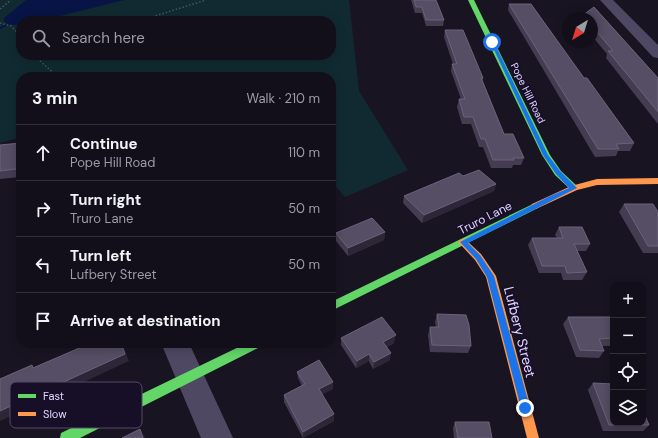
<!DOCTYPE html>
<meta charset="utf-8">
<style>
body{margin:0;font-family:"DM Sans",sans-serif;background:#1c1823;color:#f1f3f6}
.controls{position:absolute;right:12px;bottom:12px;display:grid;overflow:hidden;border-radius:8px;box-shadow:0 2px 10px #0003}
.controls button{width:36px;height:36px;display:grid;place-items:center;padding:0;border:0;border-bottom:1px solid #322f39;background:#130f1a;color:#f1f3f6;font:20px sans-serif}
.compass{position:absolute;left:562px;top:12px;width:36px;height:36px;border-radius:50%;background:#130f1a;box-shadow:0 2px 10px #0003;rotate:218deg}
.stop{position:absolute;width:12px;height:12px;margin:-9px;border:3px solid #1a73e8;border-radius:50%;background:#fff}
.stop.end{background:#1a73e8;border-color:#fff;box-shadow:0 1px 4px #0008}
.list{margin:0;padding:0;list-style:none}
h2{display:flex;justify-content:space-between;align-items:center;height:52px;margin:0;padding:0 16px;font-size:17px}
h2 small{font-size:13px;font-weight:400;color:#9d9ca2}
.list li{display:grid;grid-template-columns:26px 1fr auto;gap:12px;align-items:center;box-sizing:border-box;height:56px;padding:0 16px;border-top:1px solid #322f39}
.list b{display:block;font-size:15px;white-space:nowrap}
.list p{margin:0;font-size:13px;white-space:nowrap;color:#9d9ca2}
.list em{font-size:13px;font-style:normal;color:#9d9ca2}
.icon{flex:none;width:22px;height:22px;fill:none;stroke:currentColor;stroke-width:2;stroke-linecap:round;stroke-linejoin:round}
.map{position:relative;flex:none;width:658px;height:438px;overflow:hidden}
.search{position:absolute;background:#130f1a;box-shadow:0 2px 10px #0003;left:16px;top:16px;width:320px;height:44px;display:flex;align-items:center;gap:10px;box-sizing:border-box;padding:0 14px;border-radius:16px;color:#9d9ca2;font-size:15px}
.panel{position:absolute;background:#130f1a;box-shadow:0 2px 10px #0003;left:16px;top:72px;width:320px;height:276px;border-radius:16px}
.map>svg:first-child{display:block}
.green{fill:#112a31;fill-rule:evenodd}
.water{fill:#081445}
.lines{fill:none;stroke-linecap:round;stroke-linejoin:round}
.stream{fill:#081445;fill-rule:evenodd}
.path-far1{stroke:#495365;stroke-width:1.5;stroke-dasharray:1.5 2;stroke-linecap:butt}
.path{stroke:#495365;stroke-width:2;stroke-dasharray:1.5 2.5;stroke-linecap:butt}
.street{fill:#4e4863;fill-rule:evenodd}
.fast{fill:#63d668;fill-rule:evenodd}
.slow{fill:#ff974d;fill-rule:evenodd}
.wall{fill:#443d51}
.shaded-wall{fill:#2c2636}
.building{fill:#554e64;stroke:#6b637c}
.route{fill:#1a73e8}
.labels{text-anchor:middle;dominant-baseline:central;stroke-width:3.5;stroke-linejoin:round;paint-order:stroke}
.far-street-label{font-size:10px;fill:#e1d5ff;stroke:#170e28}
.street-label{font-size:12px;fill:#e1d5ff;stroke:#170e28}
.near-street-label{font-size:14px;fill:#e1d5ff;stroke:#170e28}
.key{fill:#170e28;stroke:#544a68;stroke-width:1}
.key-label{font-size:11px;fill:#e1d5ff}
</style>
<div class="map">
<svg width="658" height="438" viewBox="0 0 658 438">
<rect width="100%" height="100%" fill="#191422"/>
<path class="green" d="M 0,0 L 349,0 L 359,91 L 408,170 L 345,197 L 331,181 L 331,77 L 237,77 L 235,75 L 229,77 L 21,77 L 21,137 L 0,143 ZM 21,21 L 331,21 L 331,55 L 21,55 Z"/>
<path class="water" d="M 26,0 L 124,0 L 40,21 L 21,21 L 21,25 L 13,25 L 4,22 L 4,18 Z"/>
<g class="lines">
<path class="stream" d="M 14,20 L 17,21 L 0,29 L 0,27 Z"/>
<path class="path-far1" d="M 0,9 L 11,0
M 139,21 L 206,0
M 0,23 L 11,26 L 21,36
M 36,55 L 41,62 L 57,76"/>
<path class="path" d="M 56,75 L 58,77"/>
<path class="street" d="M 600,0 L 613,0 L 658,45 L 658,58 L 653,57 Z
M 161,343 L 189,343 L 233,438 L 201,438 Z"/>
<path class="fast" d="M 468,0 L 474,0 L 550,155 L 561,171 L 577,186 L 578,188 L 577,190 L 571,190 L 555,175 L 542,155 Z
M 535,203 L 539,206 L 538,208 L 331,311 L 331,302 Z
M 247,343 L 264,343 L 262,346 L 80,438 L 60,438 L 61,433 Z"/>
<path class="slow" d="M 658,178 L 658,184 L 597,185 L 577,190 L 538,208 L 535,209 L 531,206 L 532,204 L 571,186 L 597,179 Z
M 463,239 L 466,240 L 481,254 L 496,276 L 539,438 L 527,438 L 486,277 L 475,260 L 460,244 L 458,242 L 460,240 Z"/>
</g>
<path class="wall" d="M 411,0 L 436,0 L 444,20 L 443,26 L 426,26 L 422,13 L 415,13 Z
M 509,4 L 584,78 L 634,143 L 630,151 L 618,151 L 616,156 L 595,157 L 508,10 Z
M 594,7 L 658,78 L 658,124 L 606,58 L 607,54 L 592,36 L 592,18 L 582,18 L 583,15 Z
M 445,30 L 483,78 L 483,81 L 504,134 L 524,158 L 521,165 L 513,165 L 512,168 L 491,168 L 483,147 L 479,147 L 471,124 L 462,124 L 457,107 L 459,99 L 461,99 L 451,71 L 452,64 L 453,64 L 444,37 Z
M 21,143 L 20,177 L 0,179 L 0,145 Z
M 463,176 L 496,184 L 494,191 L 422,223 L 403,203 L 404,196 Z
M 624,204 L 658,212 L 658,253 L 643,253 L 619,212 Z
M 559,227 L 590,244 L 586,251 L 577,251 L 587,272 L 582,280 L 563,280 L 561,273 L 539,273 L 528,245 L 532,238 L 557,238 L 555,235 Z
M 385,232 L 384,240 L 348,256 L 336,241 L 336,233 Z
M 437,314 L 471,346 L 468,353 L 430,352 L 428,335 L 430,327 L 436,327 L 435,322 Z
M 568,317 L 613,324 L 613,346 L 602,346 L 604,351 L 599,358 L 576,357 L 563,324 Z
M 341,338 L 394,343 L 387,347 L 390,360 L 373,369 L 369,361 L 356,368 L 341,345 Z
M 297,372 L 333,389 L 322,394 L 334,414 L 334,421 L 303,438 L 284,402 L 284,395 L 302,386 L 298,378 Z
M 593,383 L 649,425 L 643,431 L 603,431 L 588,390 Z
M 455,422 L 492,438 L 454,438 L 453,428 Z"/>
<path class="shaded-wall" d="M 21,154 L 21,173 L 20,177 L 16,169 Z
M 496,184 L 494,191 L 422,223 L 424,215 Z
M 385,232 L 384,240 L 348,256 L 348,248 Z
M 396,335 L 394,343 L 382,349 L 383,342 Z
M 121,343 L 122,343 L 129,361 L 0,421 L 0,411 Z
M 391,353 L 390,360 L 373,369 L 374,362 Z
M 369,354 L 369,361 L 356,368 L 357,361 Z
M 333,382 L 333,389 L 320,396 L 319,389 Z
M 334,414 L 334,421 L 303,438 L 303,432 Z
M 140,429 L 144,436 L 145,438 L 143,438 Z"/>
<path class="building" d="M 414,0 L 436,0 L 444,20 L 426,20 L 422,7 L 416,7 Z
M 509,4 L 531,4 L 584,78 L 587,78 L 634,143 L 616,144 L 619,149 L 598,149 Z
M 594,7 L 658,78 L 658,112 L 608,51 L 613,51 L 592,26 L 592,18 L 585,18 L 583,15 Z
M 445,30 L 463,30 L 483,78 L 481,78 L 504,134 L 513,134 L 524,158 L 513,158 L 514,160 L 493,160 L 485,139 L 481,139 L 473,117 L 464,117 L 459,99 L 465,99 L 452,64 L 457,64 Z
M 21,143 L 21,154 L 16,169 L 0,171 L 0,145 Z
M 479,170 L 496,184 L 424,215 L 404,196 L 459,173 L 463,176 Z
M 624,204 L 653,204 L 658,212 L 658,246 L 648,246 Z
M 372,218 L 385,232 L 348,248 L 336,233 Z
M 559,227 L 582,227 L 590,244 L 574,244 L 587,272 L 567,273 L 565,266 L 542,266 L 532,238 L 563,238 Z
M 437,314 L 466,315 L 469,325 L 471,346 L 432,345 L 430,327 L 439,327 Z
M 382,317 L 396,335 L 383,342 L 391,353 L 374,362 L 369,354 L 357,361 L 341,338 Z
M 568,317 L 610,317 L 613,324 L 613,338 L 599,339 L 604,351 L 580,350 Z
M 91,343 L 121,343 L 125,354 L 0,411 L 0,379 L 32,365 L 33,368 Z
M 319,360 L 333,382 L 319,389 L 334,414 L 303,432 L 284,395 L 305,384 L 297,372 Z
M 593,383 L 613,384 L 613,423 L 643,423 L 643,411 L 649,425 L 609,425 Z
M 455,422 L 489,422 L 492,438 L 458,438 Z
M 140,429 L 143,438 L 122,438 Z"/>
<path class="route" d="M 490,41 L 494,42 L 548,155 L 560,171 L 577,188 L 468,243 L 480,255 L 494,276 L 530,408 L 528,411 L 525,412 L 522,411 L 521,408 L 487,277 L 476,259 L 460,242 L 548,197 L 569,188 L 556,174 L 543,155 Z"/>
<g class="labels">
<g class="far-street-label">
<text transform="translate(528 93) rotate(64)">Pope Hill Road</text>
</g>
<g class="street-label">
<text transform="translate(485 218) rotate(-27)">Truro Lane</text>
</g>
<g class="near-street-label">
<text transform="translate(520 332) rotate(76)">Lufbery Street</text>
</g>
</g>
<rect x="10" y="382" width="132" height="46" rx="6" class="key"/>
<rect x="18" y="394" width="18" height="4" fill="#63d668"/>
<rect x="18" y="412" width="18" height="4" fill="#ff974d"/>
<g class="key-label">
<text x="43" y="400">Fast</text>
<text x="43" y="418">Slow</text>
</g>
</svg>
<div class="controls">
<button>+</button>
<button>−</button>
<button><svg class="icon" aria-label="locate" viewBox="0 0 24 24"><circle cx="12" cy="12" r="6"/><path d="M12 2v4M12 18v4M2 12h4M18 12h4"/></svg></button>
<button><svg class="icon" aria-label="layers" viewBox="0 0 24 24"><path d="M12 4l9 5-9 5-9-5zM3 14l9 5 9-5"/></svg></button>
</div>
<svg class="compass" viewBox="-18 -18 36 36"><path d="M0-13l5 13h-10z" fill="#e53935"/><path d="M0 13l5-13h-10z" fill="#9d9ca2"/></svg>
<div class="stop" style="left:492px;top:42px"></div>
<div class="stop end" style="left:525px;top:408px"></div>
<div class="search"><svg class="icon" aria-label="search" viewBox="0 0 24 24"><circle cx="10" cy="10" r="6"/><path d="M15 15l6 6"/></svg>Search here</div>
<section class="panel">
<h2>3 min<small>Walk · 210 m</small></h2>
<ul class="list">
<li><svg class="icon" aria-label="ahead" viewBox="0 0 24 24"><path d="M12 20V5M6 11l6-6 6 6"/></svg><div><b>Continue</b><p>Pope Hill Road</p></div><em>110 m</em></li>
<li><svg class="icon" aria-label="right" viewBox="0 0 24 24"><path d="M7 20v-9h11M14 6l5 5-5 5"/></svg><div><b>Turn right</b><p>Truro Lane</p></div><em>50 m</em></li>
<li><svg class="icon" aria-label="left" viewBox="0 0 24 24"><path d="M17 20v-9H6M10 6l-5 5 5 5"/></svg><div><b>Turn left</b><p>Lufbery Street</p></div><em>50 m</em></li>
<li><svg class="icon" aria-label="arrive" viewBox="0 0 24 24"><path d="M6 21V4h12l-3 4 3 4H6"/></svg><div><b>Arrive at destination</b></div></li>
</ul>
</section>
</div>
